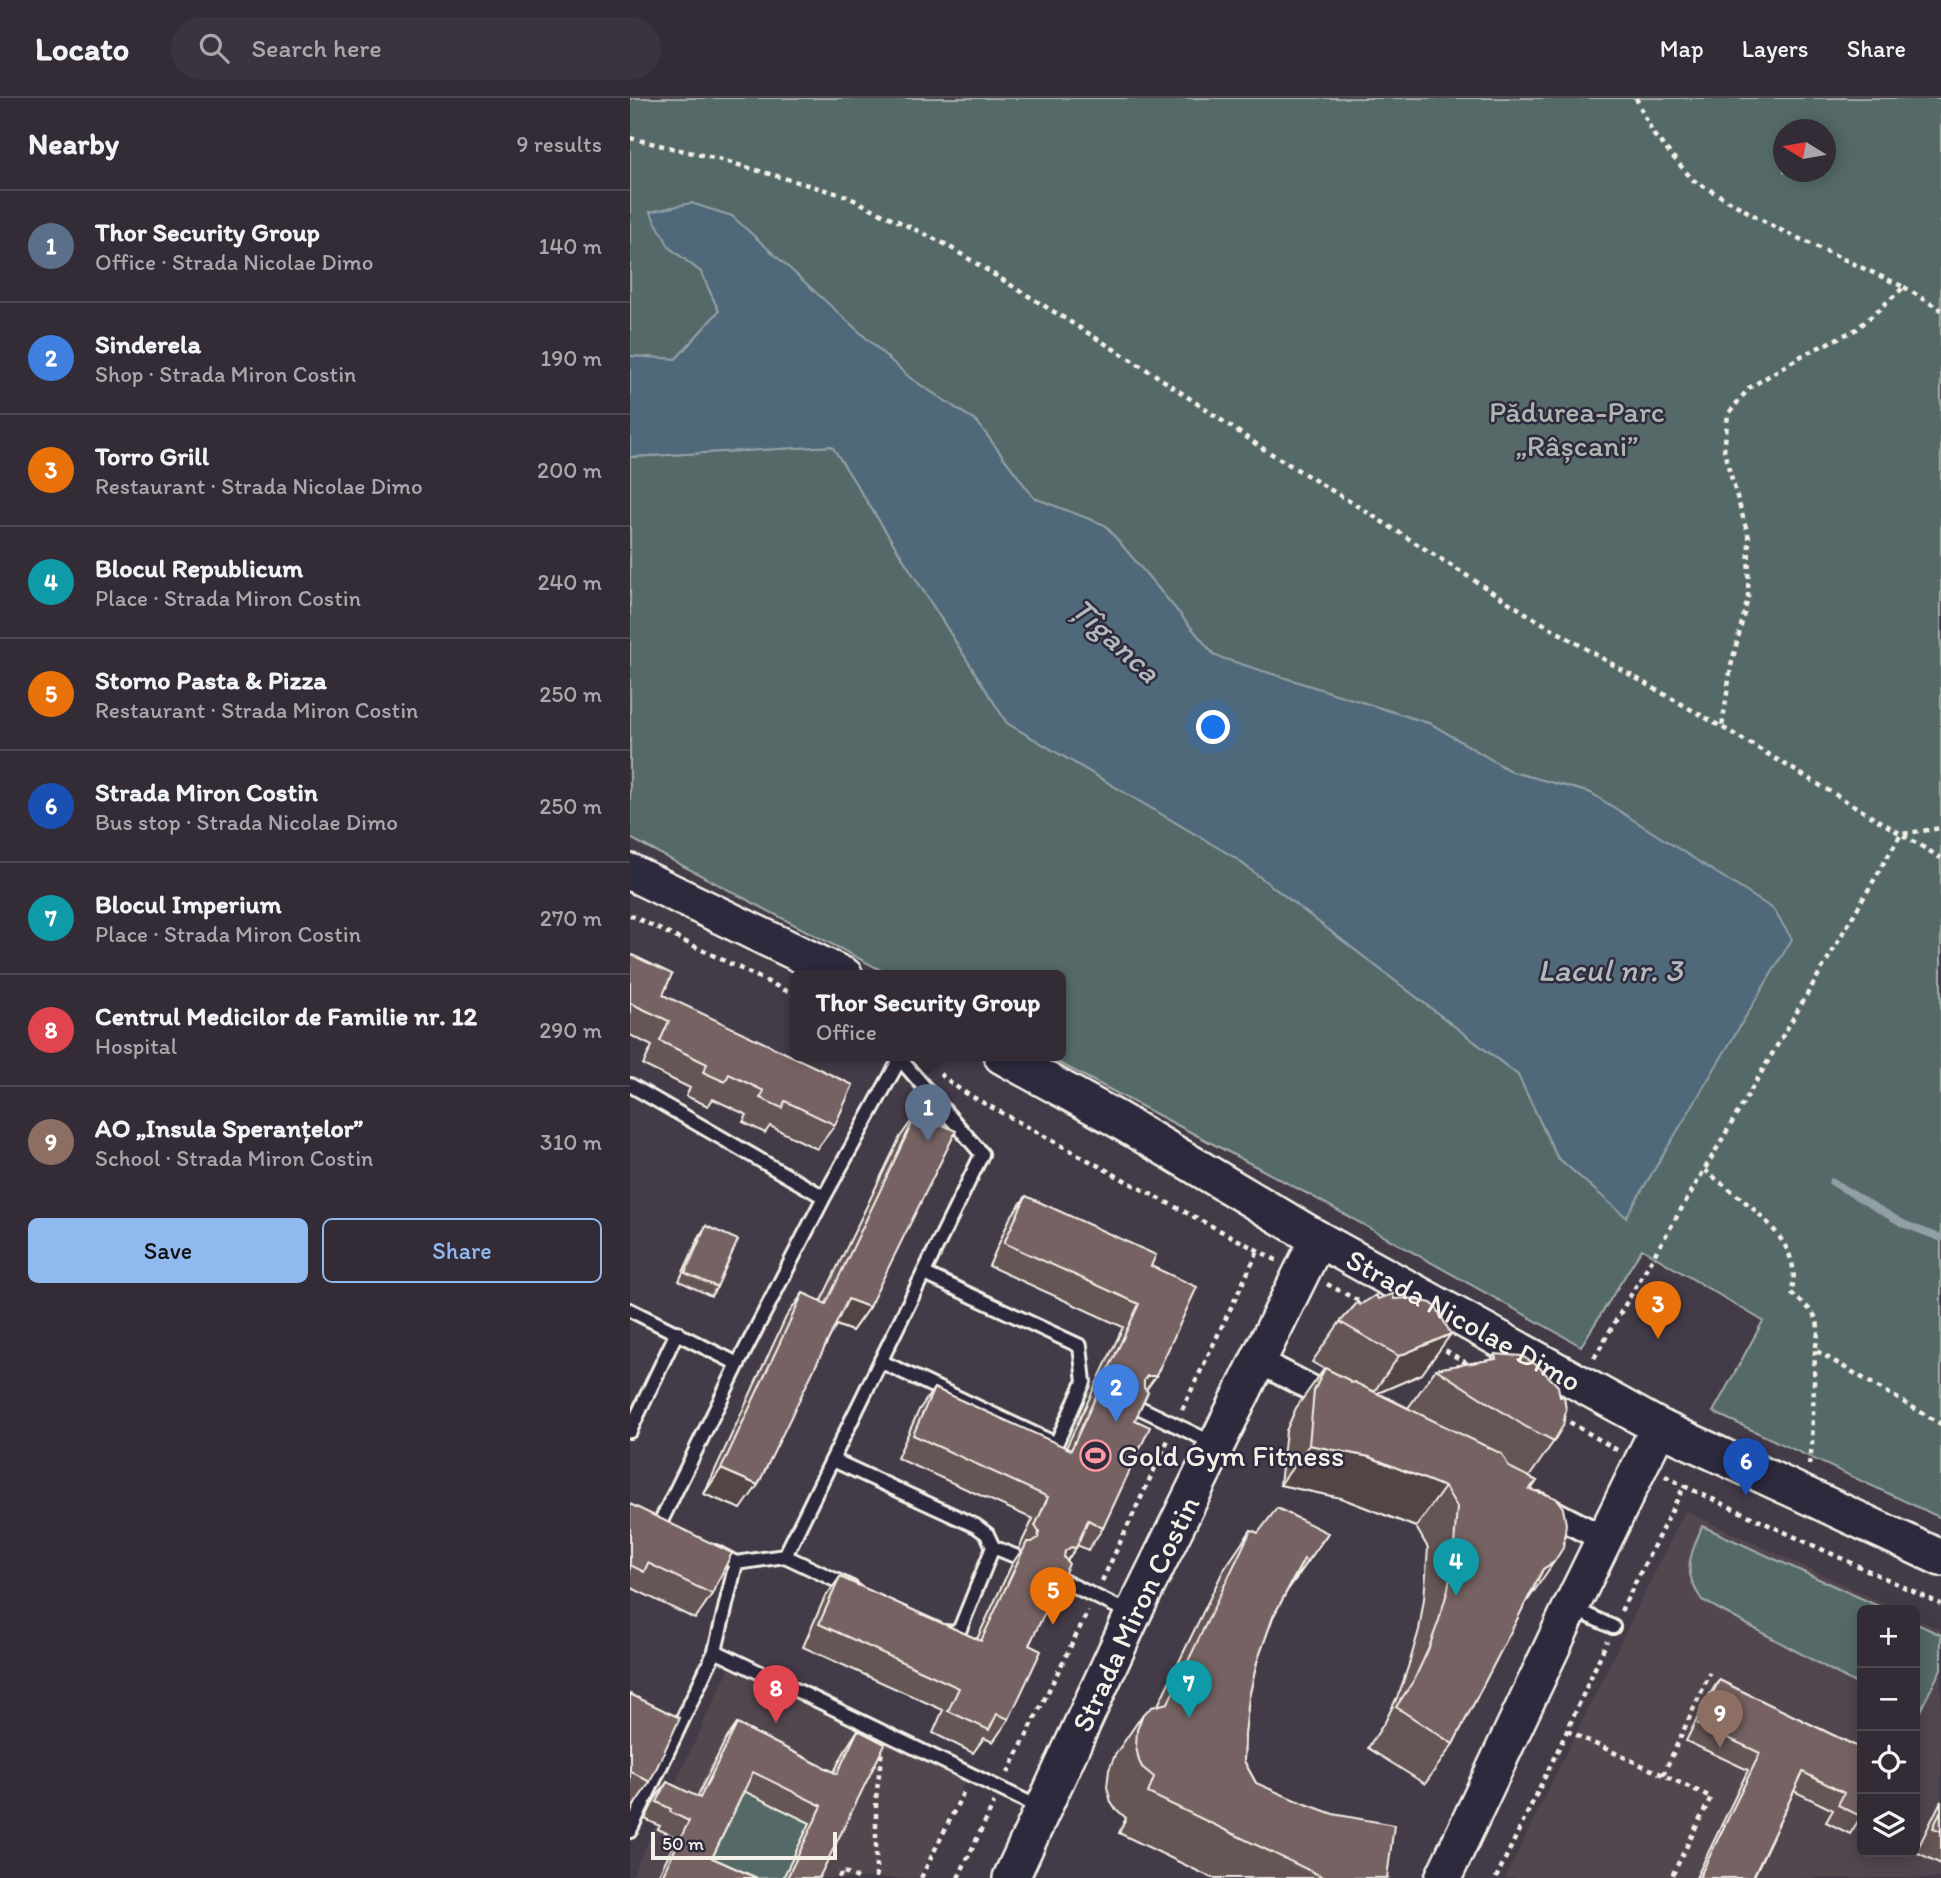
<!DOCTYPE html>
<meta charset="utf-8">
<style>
body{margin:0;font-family:Itim,sans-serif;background:#3b343e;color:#f1f3f6}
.controls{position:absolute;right:21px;bottom:21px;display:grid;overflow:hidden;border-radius:10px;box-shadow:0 4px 18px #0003}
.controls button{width:63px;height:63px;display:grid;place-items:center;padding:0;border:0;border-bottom:2px solid #4e4851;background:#332c36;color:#f1f3f6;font:35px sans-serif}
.compass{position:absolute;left:1143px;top:21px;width:63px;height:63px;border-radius:50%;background:#332c36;box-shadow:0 4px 18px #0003;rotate:281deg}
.scale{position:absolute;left:21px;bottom:18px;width:186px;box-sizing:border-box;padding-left:7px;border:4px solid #f4f1e8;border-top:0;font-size:19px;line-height:24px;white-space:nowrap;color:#f4f1e8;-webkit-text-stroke:5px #2f2a3d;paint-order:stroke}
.you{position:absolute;left:584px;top:630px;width:24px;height:24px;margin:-18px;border:5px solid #fff;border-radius:50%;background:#1a73e8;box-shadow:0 0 0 10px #1a73e833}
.badge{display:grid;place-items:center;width:46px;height:46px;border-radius:50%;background:#90b9f0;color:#fff;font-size:23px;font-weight:700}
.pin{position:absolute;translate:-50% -58px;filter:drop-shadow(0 2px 4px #0008)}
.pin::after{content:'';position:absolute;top:37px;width:24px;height:21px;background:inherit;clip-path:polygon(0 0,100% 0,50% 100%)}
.popup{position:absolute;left:160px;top:872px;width:276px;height:91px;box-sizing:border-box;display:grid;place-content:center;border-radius:10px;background:#332c36;filter:drop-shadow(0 2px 5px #0005);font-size:23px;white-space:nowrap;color:#a9a7ad}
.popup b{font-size:26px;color:#f1f3f6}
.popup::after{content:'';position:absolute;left:50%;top:100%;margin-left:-14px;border:14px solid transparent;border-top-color:#332c36}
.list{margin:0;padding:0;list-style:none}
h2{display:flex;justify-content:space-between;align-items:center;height:91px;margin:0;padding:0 28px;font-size:30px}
h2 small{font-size:23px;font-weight:400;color:#a9a7ad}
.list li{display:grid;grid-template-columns:46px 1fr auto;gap:21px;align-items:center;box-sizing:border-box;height:112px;padding:0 28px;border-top:2px solid #4e4851}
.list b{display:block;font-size:26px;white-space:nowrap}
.list p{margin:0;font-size:23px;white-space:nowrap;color:#a9a7ad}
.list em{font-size:23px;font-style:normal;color:#a9a7ad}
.actions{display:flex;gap:14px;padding:21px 28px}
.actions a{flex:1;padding:16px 0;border:2px solid #90b9f0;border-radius:10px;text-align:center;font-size:24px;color:#90b9f0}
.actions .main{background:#90b9f0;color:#111}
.icon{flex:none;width:38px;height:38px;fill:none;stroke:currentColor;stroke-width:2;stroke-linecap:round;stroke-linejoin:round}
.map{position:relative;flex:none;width:1311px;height:1780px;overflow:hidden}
header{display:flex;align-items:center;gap:42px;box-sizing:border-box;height:98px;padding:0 35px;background:#332c36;border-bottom:2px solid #4e4851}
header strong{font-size:33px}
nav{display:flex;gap:38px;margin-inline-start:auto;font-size:24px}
.search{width:490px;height:63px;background:#3b343e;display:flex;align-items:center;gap:18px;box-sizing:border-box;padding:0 24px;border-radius:38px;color:#a9a7ad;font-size:26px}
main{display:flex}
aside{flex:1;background:#332c36}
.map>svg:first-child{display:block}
.built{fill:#534750}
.green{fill:#556b67;stroke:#a4aea8;stroke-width:2;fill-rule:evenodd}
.water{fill:#50687a;stroke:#929fa6;stroke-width:2}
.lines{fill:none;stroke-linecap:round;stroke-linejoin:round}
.stream{stroke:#929fa6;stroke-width:7}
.lane-casing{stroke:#f4f1e8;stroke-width:18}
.street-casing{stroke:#f4f1e8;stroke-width:30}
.secondary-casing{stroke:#f4f1e8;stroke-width:40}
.path{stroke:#f4f1e8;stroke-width:4.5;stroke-dasharray:5 5;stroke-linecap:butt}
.lane{stroke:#2f2a3d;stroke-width:12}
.street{stroke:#2f2a3d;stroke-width:24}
.secondary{stroke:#2f2a3d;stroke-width:35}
.wall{fill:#655454;stroke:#f4f1e8;stroke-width:2}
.shaded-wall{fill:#534545;stroke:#f4f1e8;stroke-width:2}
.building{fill:#766262;stroke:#f4f1e8;stroke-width:2}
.labels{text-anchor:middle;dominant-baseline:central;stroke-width:5;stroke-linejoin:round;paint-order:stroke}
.park-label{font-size:30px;fill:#acb5ae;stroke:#2f2a3d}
.street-label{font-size:30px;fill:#f4f1e8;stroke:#2f2a3d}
.poi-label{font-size:30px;fill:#f4f1e8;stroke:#2f2a3d;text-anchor:start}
.water-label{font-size:32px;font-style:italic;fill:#b2babc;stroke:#2f2a3d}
</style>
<header>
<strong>Locato</strong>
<div class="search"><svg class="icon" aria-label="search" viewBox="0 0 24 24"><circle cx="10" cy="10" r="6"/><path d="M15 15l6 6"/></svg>Search here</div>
<nav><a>Map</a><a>Layers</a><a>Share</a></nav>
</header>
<main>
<aside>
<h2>Nearby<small>9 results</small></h2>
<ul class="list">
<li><span class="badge" style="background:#5c6f8a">1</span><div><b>Thor Security Group</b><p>Office · Strada Nicolae Dimo</p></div><em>140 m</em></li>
<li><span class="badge" style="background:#3f7fe0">2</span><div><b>Sinderela</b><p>Shop · Strada Miron Costin</p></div><em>190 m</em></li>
<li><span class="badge" style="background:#e8710a">3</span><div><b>Torro Grill</b><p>Restaurant · Strada Nicolae Dimo</p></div><em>200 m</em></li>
<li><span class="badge" style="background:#0f9aa8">4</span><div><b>Blocul Republicum</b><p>Place · Strada Miron Costin</p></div><em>240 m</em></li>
<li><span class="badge" style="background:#e8710a">5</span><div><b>Storno Pasta &amp; Pizza</b><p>Restaurant · Strada Miron Costin</p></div><em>250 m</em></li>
<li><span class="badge" style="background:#1a4fb4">6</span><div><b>Strada Miron Costin</b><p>Bus stop · Strada Nicolae Dimo</p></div><em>250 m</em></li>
<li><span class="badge" style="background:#0f9aa8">7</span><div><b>Blocul Imperium</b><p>Place · Strada Miron Costin</p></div><em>270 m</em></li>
<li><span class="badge" style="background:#e0444e">8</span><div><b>Centrul Medicilor de Familie nr. 12</b><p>Hospital</p></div><em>290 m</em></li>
<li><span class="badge" style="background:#8d6e63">9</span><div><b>AO „Insula Speranțelor”</b><p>School · Strada Miron Costin</p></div><em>310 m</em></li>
</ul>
<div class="actions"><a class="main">Save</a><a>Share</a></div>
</aside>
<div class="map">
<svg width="1311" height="1780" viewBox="0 0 1311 1780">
<rect width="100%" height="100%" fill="#443b48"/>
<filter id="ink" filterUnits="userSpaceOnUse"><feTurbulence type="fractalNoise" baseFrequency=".0143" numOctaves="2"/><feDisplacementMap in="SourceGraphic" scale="14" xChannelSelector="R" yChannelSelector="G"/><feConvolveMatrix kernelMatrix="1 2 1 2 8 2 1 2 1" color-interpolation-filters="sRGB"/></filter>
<g filter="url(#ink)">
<path class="built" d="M 1055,1413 L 1268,1512 L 1232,1512 L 1232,1754 L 1285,1754 L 1285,1520 L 1311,1532 L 1311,1780 L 875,1780 Z
M 99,1571 L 337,1679 L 288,1780 L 1,1780 Z"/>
<path class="green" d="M 0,0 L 1311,0 L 1311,1420 L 1083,1314 L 1133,1223 L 1012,1151 L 951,1248 L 678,1096 L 416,958 L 431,958 L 431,878 L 262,878 L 0,740 L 0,359 L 202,348 L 377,625 L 604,759 L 888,977 L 927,1059 L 996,1119 L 961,695 L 882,674 L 801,626 L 585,558 L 475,427 L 404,400 L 347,324 L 280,280 L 216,222 L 40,150 L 71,174 L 89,213 L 46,261 L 0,258 ZM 1154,32 L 1196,32 L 1196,74 L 1154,74 Z
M 1072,1428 L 1257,1512 L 1232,1512 L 1232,1589 L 1072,1502 C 1051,1472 1060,1460 1072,1428 Z
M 1285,1525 L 1311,1537 L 1311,1571 L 1287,1619 L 1285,1618 Z
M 111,1691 L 180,1725 L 153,1780 L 78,1780 L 70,1777 Z"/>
<path class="water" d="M 61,105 L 102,118 L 280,280 L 347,324 L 404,400 L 475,427 L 585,558 L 801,626 L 882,674 L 961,695 L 1143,811 L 1162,841 L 996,1119 L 927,1059 L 888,977 L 604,759 L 377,625 L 202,348 L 0,359 L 0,258 L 46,261 L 89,213 L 71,174 L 40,150 L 20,114 Z"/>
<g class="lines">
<path class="stream" d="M 1202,1084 L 1274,1126 L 1311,1140"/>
<defs>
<path id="lane" d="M 0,987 L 194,1099
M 0,1212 L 108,1266
M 252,1264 L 426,1346 L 454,1284 L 450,1248 L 295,1176
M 506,1308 L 585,1346
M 0,1333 L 47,1234
M 203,1362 L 346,1428 L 357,1436 L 363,1449 L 330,1531 L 323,1535 L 315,1534
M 30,1425 L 108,1266 L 194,1099 L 270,961
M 363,1449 L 385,1458
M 85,1454 L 106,1465 L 155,1458 L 352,1056 L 270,961 L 272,958
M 155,1458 L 222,1490
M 427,1480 L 502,1516
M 942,1510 L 983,1529
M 85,1553 L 410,1710
M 0,1733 L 85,1553 L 106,1465"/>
<path id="street" d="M 627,1262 L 710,1305
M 907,1407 L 974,1441"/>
<g id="secondary">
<path d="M 0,774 L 215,878"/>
<path id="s1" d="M 372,958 L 485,1020 L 688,1141 L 1029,1329 L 1311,1460"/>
<path id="s2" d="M 381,1780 L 503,1516 L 688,1141"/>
<path d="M 813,1780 L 941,1509 L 1029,1329"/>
</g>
</defs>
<use href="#lane" class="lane-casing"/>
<use href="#street" class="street-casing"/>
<use href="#secondary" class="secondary-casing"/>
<path class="path" d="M 1006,0 L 1024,37 L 1063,82 L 1144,129 L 1274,189 L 1227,231 L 1173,257 L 1119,290 L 1098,316 L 1094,354 L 1119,440 L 1118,500 L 1101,568 L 1092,629
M 0,40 L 88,61 L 216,98 L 315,146 L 527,278 L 632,350 L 729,409 L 897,516 L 999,576 L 1116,643 L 1271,736 L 1311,730
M 1274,189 L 1311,212
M 0,817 L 165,897
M 310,976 L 332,993 L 498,1084 L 648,1163
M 1075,1072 C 1110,1101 1178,1142 1161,1195 C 1185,1216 1193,1218 1185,1252 L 1311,1326
M 697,1186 L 738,1208
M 807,1247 L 841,1268
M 964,1260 L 1271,736 L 1311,760
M 552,1312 L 628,1153
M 931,1319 L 987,1352
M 1179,1367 L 1182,1348 L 1185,1252
M 1035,1378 L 1054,1388
M 472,1483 L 538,1342
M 991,1513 L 1054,1388 L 1311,1506
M 937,1633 L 1081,1699 L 1041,1780
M 378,1675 L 458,1513
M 1033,1677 L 1080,1575
M 209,1780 L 212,1773 L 228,1780
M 246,1780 L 246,1700 L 252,1652
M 291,1780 L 334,1693
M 328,1780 L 364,1705
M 866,1780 L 937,1633 L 977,1543"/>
<use href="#lane" class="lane"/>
<use href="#street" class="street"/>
<use href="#secondary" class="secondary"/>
</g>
<path class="wall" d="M 0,856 L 33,897 L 205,1027 L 187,1051 L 140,1028 L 135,1035 L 113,1024 L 117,1017 L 83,1001 L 78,1008 L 56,998 L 60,990 L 13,967 L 22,948 L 0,937 Z
M 287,1015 L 239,1209 L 222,1233 L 206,1227 L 111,1411 L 74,1396 L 156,1219 L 173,1195 L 191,1203 L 270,1039 Z
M 396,1098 L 521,1168 L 526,1278 L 516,1292 L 505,1322 L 473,1430 L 458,1452 L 447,1447 L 437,1463 L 399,1547 L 379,1621 L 363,1644 L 354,1640 L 343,1655 L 303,1635 L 313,1612 L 173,1549 L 194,1501 L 210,1479 L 347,1541 L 382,1466 L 391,1453 L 389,1450 L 403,1421 L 267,1360 L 289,1312 L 304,1290 L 436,1350 L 493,1229 L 359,1168 L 380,1120 Z
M 76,1128 L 87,1189 L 81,1198 L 49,1183 L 70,1137 Z
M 748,1201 L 764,1201 L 792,1276 L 748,1295 L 778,1310 L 806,1271 L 861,1262 L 865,1256 L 924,1343 L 899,1379 L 907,1383 L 901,1392 L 895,1505 L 823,1646 L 795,1686 L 738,1650 L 756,1622 L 770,1593 L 780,1563 L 789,1532 L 794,1501 L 798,1450 L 786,1429 L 711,1400 L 650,1387 L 656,1333 L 666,1310 L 694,1271 L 682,1264 L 710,1224 Z
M 0,1406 L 82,1496 L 65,1521 L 2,1490 L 0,1493 Z
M 621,1432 L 628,1435 L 698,1435 L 657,1493 L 643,1519 L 627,1564 L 619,1599 L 615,1636 L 614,1663 L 626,1685 L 757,1780 L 582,1780 L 489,1735 L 496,1720 L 484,1709 L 481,1704 L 477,1689 L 479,1672 L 485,1657 L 513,1616 L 528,1607 L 593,1473 Z
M 1089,1582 L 1232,1651 L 1232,1717 L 1220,1736 L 1196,1724 L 1203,1712 L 1164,1693 L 1123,1780 L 1066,1780 L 1118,1672 L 1056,1643 L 1078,1599 Z
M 0,1596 L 20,1684 L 0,1713 Z
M 107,1626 L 204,1674 L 217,1649 L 228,1632 L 189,1780 L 153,1780 L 180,1725 L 114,1693 L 82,1760 L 127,1780 L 27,1780 L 47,1740 L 28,1731 L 30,1728 L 15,1721 L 25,1701 L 37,1684 L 67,1699 L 95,1643 Z
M 1311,1703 L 1311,1766 L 1286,1754 Z"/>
<path class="shaded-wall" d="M 218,1201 L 239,1209 L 222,1233 L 201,1225 Z
M 821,1236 L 792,1276 L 741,1298 L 769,1258 Z
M 517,1278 L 526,1278 L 510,1300 L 498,1305 Z
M 679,1347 L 740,1359 L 815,1389 L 786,1429 L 711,1400 L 650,1387 Z
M 91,1371 L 128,1387 L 111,1411 L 74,1396 Z
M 698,1435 L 670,1475 L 649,1504 L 677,1463 Z
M 441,1449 L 446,1450 L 430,1472 L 435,1453 Z
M 924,1464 L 896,1505 L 913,1471 Z"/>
<path class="building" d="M 0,856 L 42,876 L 33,897 L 223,987 L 205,1027 L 155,1003 L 152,1010 L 130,1000 L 134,993 L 99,976 L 95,984 L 73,974 L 77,966 L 30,943 L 39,923 L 0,905 Z
M 287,1015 L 326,1033 L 239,1209 L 218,1201 L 128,1387 L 91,1371 L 173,1195 L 196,1206 Z
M 396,1098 L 526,1157 L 521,1168 L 567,1189 L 526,1278 L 517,1278 L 514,1282 L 514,1290 L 518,1294 L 505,1322 L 520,1329 L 473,1430 L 458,1422 L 446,1450 L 441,1449 L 435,1453 L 434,1459 L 439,1466 L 399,1547 L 411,1553 L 379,1621 L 367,1616 L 359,1632 L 318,1613 L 329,1590 L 189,1526 L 210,1479 L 351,1543 L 397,1444 L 402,1444 L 408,1440 L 409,1434 L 405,1428 L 418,1399 L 283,1337 L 304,1290 L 441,1352 L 481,1266 L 509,1206 L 374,1145 Z
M 76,1128 L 108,1142 L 87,1189 L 55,1175 Z
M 763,1196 L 764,1201 L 778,1200 L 801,1205 L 806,1209 L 821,1236 L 769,1258 L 710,1224 L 728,1204 L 730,1207 L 746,1197 L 748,1201 Z
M 865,1256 L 892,1258 L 908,1268 L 928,1288 L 930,1299 L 934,1298 L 936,1312 L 933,1328 L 924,1343 L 896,1329 L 806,1271 L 866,1261 Z
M 695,1270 L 719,1282 L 720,1285 L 724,1284 L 872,1356 L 879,1369 L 907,1383 L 899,1391 L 926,1400 L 933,1410 L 936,1426 L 933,1450 L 924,1464 L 913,1471 L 823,1646 L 766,1609 L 784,1582 L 798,1552 L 809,1522 L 818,1491 L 823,1460 L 827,1409 L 815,1389 L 740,1359 L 679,1347 L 684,1293 Z
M 0,1406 L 102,1455 L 82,1496 L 18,1465 L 14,1474 L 0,1467 Z
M 647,1410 L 698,1435 L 677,1463 L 674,1461 L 643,1519 L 627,1564 L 619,1599 L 615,1636 L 614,1663 L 626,1685 L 665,1702 L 703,1716 L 764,1727 L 757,1780 L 695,1780 L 518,1695 L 524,1679 L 512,1669 L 509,1663 L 506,1649 L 507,1632 L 513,1616 L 522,1609 L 538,1605 L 621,1432 L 628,1435 Z
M 1089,1582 L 1232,1651 L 1232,1719 L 1208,1707 L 1214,1695 L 1173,1674 L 1123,1780 L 1069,1780 L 1130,1655 L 1068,1626 Z
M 0,1596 L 50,1620 L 20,1684 L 0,1673 Z
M 107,1626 L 207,1676 L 228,1632 L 255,1646 L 189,1780 L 157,1780 L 192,1708 L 123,1674 L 82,1760 L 127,1780 L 31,1780 L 59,1723 L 40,1714 L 41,1711 L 27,1704 L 37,1684 L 70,1700 Z
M 1311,1712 L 1311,1733 L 1303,1730 Z"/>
</g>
<defs>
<symbol id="stadium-ring" viewBox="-11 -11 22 22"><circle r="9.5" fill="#2f2a3d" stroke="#ff9aa2" stroke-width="1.5"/><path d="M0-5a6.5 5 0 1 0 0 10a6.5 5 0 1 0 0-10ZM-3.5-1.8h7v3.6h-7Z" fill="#ff9aa2"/></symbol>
</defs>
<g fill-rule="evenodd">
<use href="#stadium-ring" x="448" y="1340" width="35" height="35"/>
</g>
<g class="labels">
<g class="park-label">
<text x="947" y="313">Pădurea-Parc<tspan x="947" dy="34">„Râșcani”</tspan></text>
</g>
<g class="street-label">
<text stroke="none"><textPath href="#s1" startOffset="532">Strada Nicolae Dimo</textPath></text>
<text stroke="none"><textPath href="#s2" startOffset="292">Strada Miron Costin</textPath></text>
</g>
<g class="poi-label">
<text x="488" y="1357">Gold Gym Fitness</text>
</g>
<g class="water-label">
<text transform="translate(486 542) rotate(43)">Țîganca</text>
<text x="980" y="872">Lacul nr. 3</text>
</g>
</g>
</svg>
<div class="controls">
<button>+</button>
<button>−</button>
<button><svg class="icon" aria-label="locate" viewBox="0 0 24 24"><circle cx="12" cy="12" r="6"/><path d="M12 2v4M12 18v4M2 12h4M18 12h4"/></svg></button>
<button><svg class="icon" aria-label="layers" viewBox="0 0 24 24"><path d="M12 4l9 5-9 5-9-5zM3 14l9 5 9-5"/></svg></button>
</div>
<svg class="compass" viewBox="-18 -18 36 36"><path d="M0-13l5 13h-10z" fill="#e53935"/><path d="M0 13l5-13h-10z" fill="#a9a7ad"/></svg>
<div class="scale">50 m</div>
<div class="you"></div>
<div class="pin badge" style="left:298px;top:1044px;background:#5c6f8a">1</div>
<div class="popup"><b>Thor Security Group</b>Office</div>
<div class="pin badge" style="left:486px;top:1324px;background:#3f7fe0">2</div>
<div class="pin badge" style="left:1028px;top:1241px;background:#e8710a">3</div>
<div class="pin badge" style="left:826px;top:1498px;background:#0f9aa8">4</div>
<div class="pin badge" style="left:423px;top:1527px;background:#e8710a">5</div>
<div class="pin badge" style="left:1116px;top:1398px;background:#1a4fb4">6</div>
<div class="pin badge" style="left:559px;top:1620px;background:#0f9aa8">7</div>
<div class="pin badge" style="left:146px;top:1625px;background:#e0444e">8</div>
<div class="pin badge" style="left:1090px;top:1650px;background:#8d6e63">9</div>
</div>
</main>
